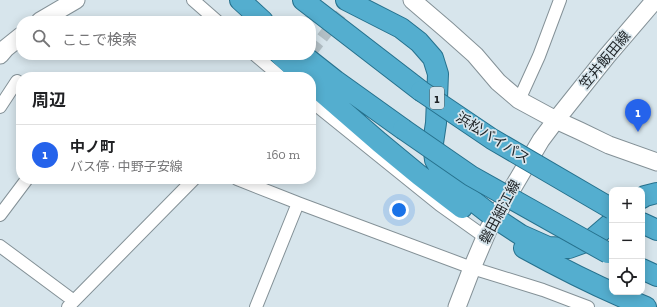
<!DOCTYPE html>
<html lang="ja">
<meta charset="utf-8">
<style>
body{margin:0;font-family:"Zilla Slab","Noto Sans JP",serif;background:#f2f2f2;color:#202124}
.controls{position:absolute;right:12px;bottom:12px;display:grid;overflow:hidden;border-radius:8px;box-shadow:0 2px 10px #0003}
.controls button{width:36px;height:36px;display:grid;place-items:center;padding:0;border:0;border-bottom:1px solid #e0e0e0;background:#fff;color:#202124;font:20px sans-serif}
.you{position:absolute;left:399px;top:210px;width:14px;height:14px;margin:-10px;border:3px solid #fff;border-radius:50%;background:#1a73e8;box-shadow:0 0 0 6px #1a73e833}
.badge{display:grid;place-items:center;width:26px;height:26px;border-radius:50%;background:#2563eb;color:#fff;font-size:13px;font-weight:700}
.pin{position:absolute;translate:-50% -33px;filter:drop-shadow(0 1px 2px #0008)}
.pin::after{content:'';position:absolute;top:21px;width:14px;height:12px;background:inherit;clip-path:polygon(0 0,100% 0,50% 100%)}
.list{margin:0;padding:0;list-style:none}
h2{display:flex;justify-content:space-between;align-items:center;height:52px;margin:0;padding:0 16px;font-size:17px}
h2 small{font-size:13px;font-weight:400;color:#757577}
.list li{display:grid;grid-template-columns:26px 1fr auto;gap:12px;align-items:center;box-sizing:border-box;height:60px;padding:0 16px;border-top:1px solid #e0e0e0}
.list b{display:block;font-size:15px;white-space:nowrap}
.list p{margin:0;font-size:13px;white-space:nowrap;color:#757577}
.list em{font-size:13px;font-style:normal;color:#757577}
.icon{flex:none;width:22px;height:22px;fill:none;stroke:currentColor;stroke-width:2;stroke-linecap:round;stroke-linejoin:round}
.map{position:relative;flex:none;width:657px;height:307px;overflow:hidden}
.search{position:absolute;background:#fff;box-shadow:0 2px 10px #0003;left:16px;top:16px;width:300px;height:44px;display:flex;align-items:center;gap:10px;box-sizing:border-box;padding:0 14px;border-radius:16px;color:#757577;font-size:15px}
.panel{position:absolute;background:#fff;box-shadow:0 2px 10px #0003;left:16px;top:72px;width:300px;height:112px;border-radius:16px}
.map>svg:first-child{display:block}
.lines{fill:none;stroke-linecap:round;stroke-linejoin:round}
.minor-tunnel{stroke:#b2bfc5;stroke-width:12;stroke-dasharray:12 6;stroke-linecap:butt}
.minor-casing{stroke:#849197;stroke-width:14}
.secondary-casing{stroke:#849197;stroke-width:19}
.trunk-casing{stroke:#26718d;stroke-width:22}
.minor{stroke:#fff;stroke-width:12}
.secondary{stroke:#fff;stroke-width:17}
.trunk{stroke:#54aecf;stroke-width:20}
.trunk-bridge-casing{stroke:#26718d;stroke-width:22;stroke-linecap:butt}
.trunk-bridge{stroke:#54aecf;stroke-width:20}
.labels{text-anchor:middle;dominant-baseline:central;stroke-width:3.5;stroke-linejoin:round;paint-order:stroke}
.shield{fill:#d7e5ec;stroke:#575f63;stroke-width:1}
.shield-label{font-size:13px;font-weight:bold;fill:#202528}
.street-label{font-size:14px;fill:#202528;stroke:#d7e5ec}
</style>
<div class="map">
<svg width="657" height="307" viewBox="0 0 657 307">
<rect width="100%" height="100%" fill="#d7e5ec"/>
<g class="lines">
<path class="minor-tunnel" d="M 311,52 L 352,0"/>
<defs>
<path id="minor" d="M 193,0 L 217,21
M 255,55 L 281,77
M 519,100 L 539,56 L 560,0
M 311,101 L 440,205 L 485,237
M 0,107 L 17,81 L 21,84
M 237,179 L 298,203 L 256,307
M 298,203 L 472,268 L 543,290 L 588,307
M 0,215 L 27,179
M 0,246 L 74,301
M 68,307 L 194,179"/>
<path id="secondary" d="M 412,0 L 447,30 L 475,55 L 498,82 L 519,100 L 556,120 L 580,131 L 609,145 L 657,162
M 40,21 L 76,0
M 0,55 L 6,48 L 21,36
M 457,307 L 472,268 L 489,228 L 541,140 L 556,120 L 607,56 L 655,0"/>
<path id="trunk" d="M 240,0 L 263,21
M 303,0 L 421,91
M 346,0 L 401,28 L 419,42 L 433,58 L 438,74 L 436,123 L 433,143 L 435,160 L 443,174 L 459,190 L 495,218 L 521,235 L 548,247 L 569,248 L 591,240 L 612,222
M 280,55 L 304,77
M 303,55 L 336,81 L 403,129
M 311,83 L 379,142 L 419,175 L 462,208
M 642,198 L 645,196 L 657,193
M 642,223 L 657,230
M 524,248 C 564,270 604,290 646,307
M 642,269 L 657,276"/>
</defs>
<use href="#minor" class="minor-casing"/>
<use href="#secondary" class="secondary-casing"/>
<use href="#trunk" class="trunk-casing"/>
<use href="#minor" class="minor"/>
<use href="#secondary" class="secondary"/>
<use href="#trunk" class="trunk"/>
<defs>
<path id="trunk-bridge" d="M 421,91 L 492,139 L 612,209
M 403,129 L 471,176 L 608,253"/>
</defs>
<use href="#trunk-bridge" class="trunk-bridge-casing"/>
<use href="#trunk-bridge" class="trunk-bridge"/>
</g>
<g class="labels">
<rect class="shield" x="430" y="87" width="14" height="22" rx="3"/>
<g class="shield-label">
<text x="437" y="98">1</text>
</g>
<g class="street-label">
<text transform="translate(605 60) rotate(-50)">笠井飯田線</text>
<text transform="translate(493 138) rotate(32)">浜松バイパス</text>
<text transform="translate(500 212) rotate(-62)">磐田細江線</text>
</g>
</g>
</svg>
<div class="controls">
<button>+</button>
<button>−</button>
<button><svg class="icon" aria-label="locate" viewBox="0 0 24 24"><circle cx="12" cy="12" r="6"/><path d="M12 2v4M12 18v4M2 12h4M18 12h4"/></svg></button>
</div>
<div class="you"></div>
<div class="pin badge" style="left:638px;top:132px">1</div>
<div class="search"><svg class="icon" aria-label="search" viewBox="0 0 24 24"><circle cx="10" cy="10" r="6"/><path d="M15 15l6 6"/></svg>ここで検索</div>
<section class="panel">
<h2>周辺<small></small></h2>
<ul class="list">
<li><span class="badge">1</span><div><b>中ノ町</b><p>バス停 · 中野子安線</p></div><em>160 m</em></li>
</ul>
</section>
</div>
